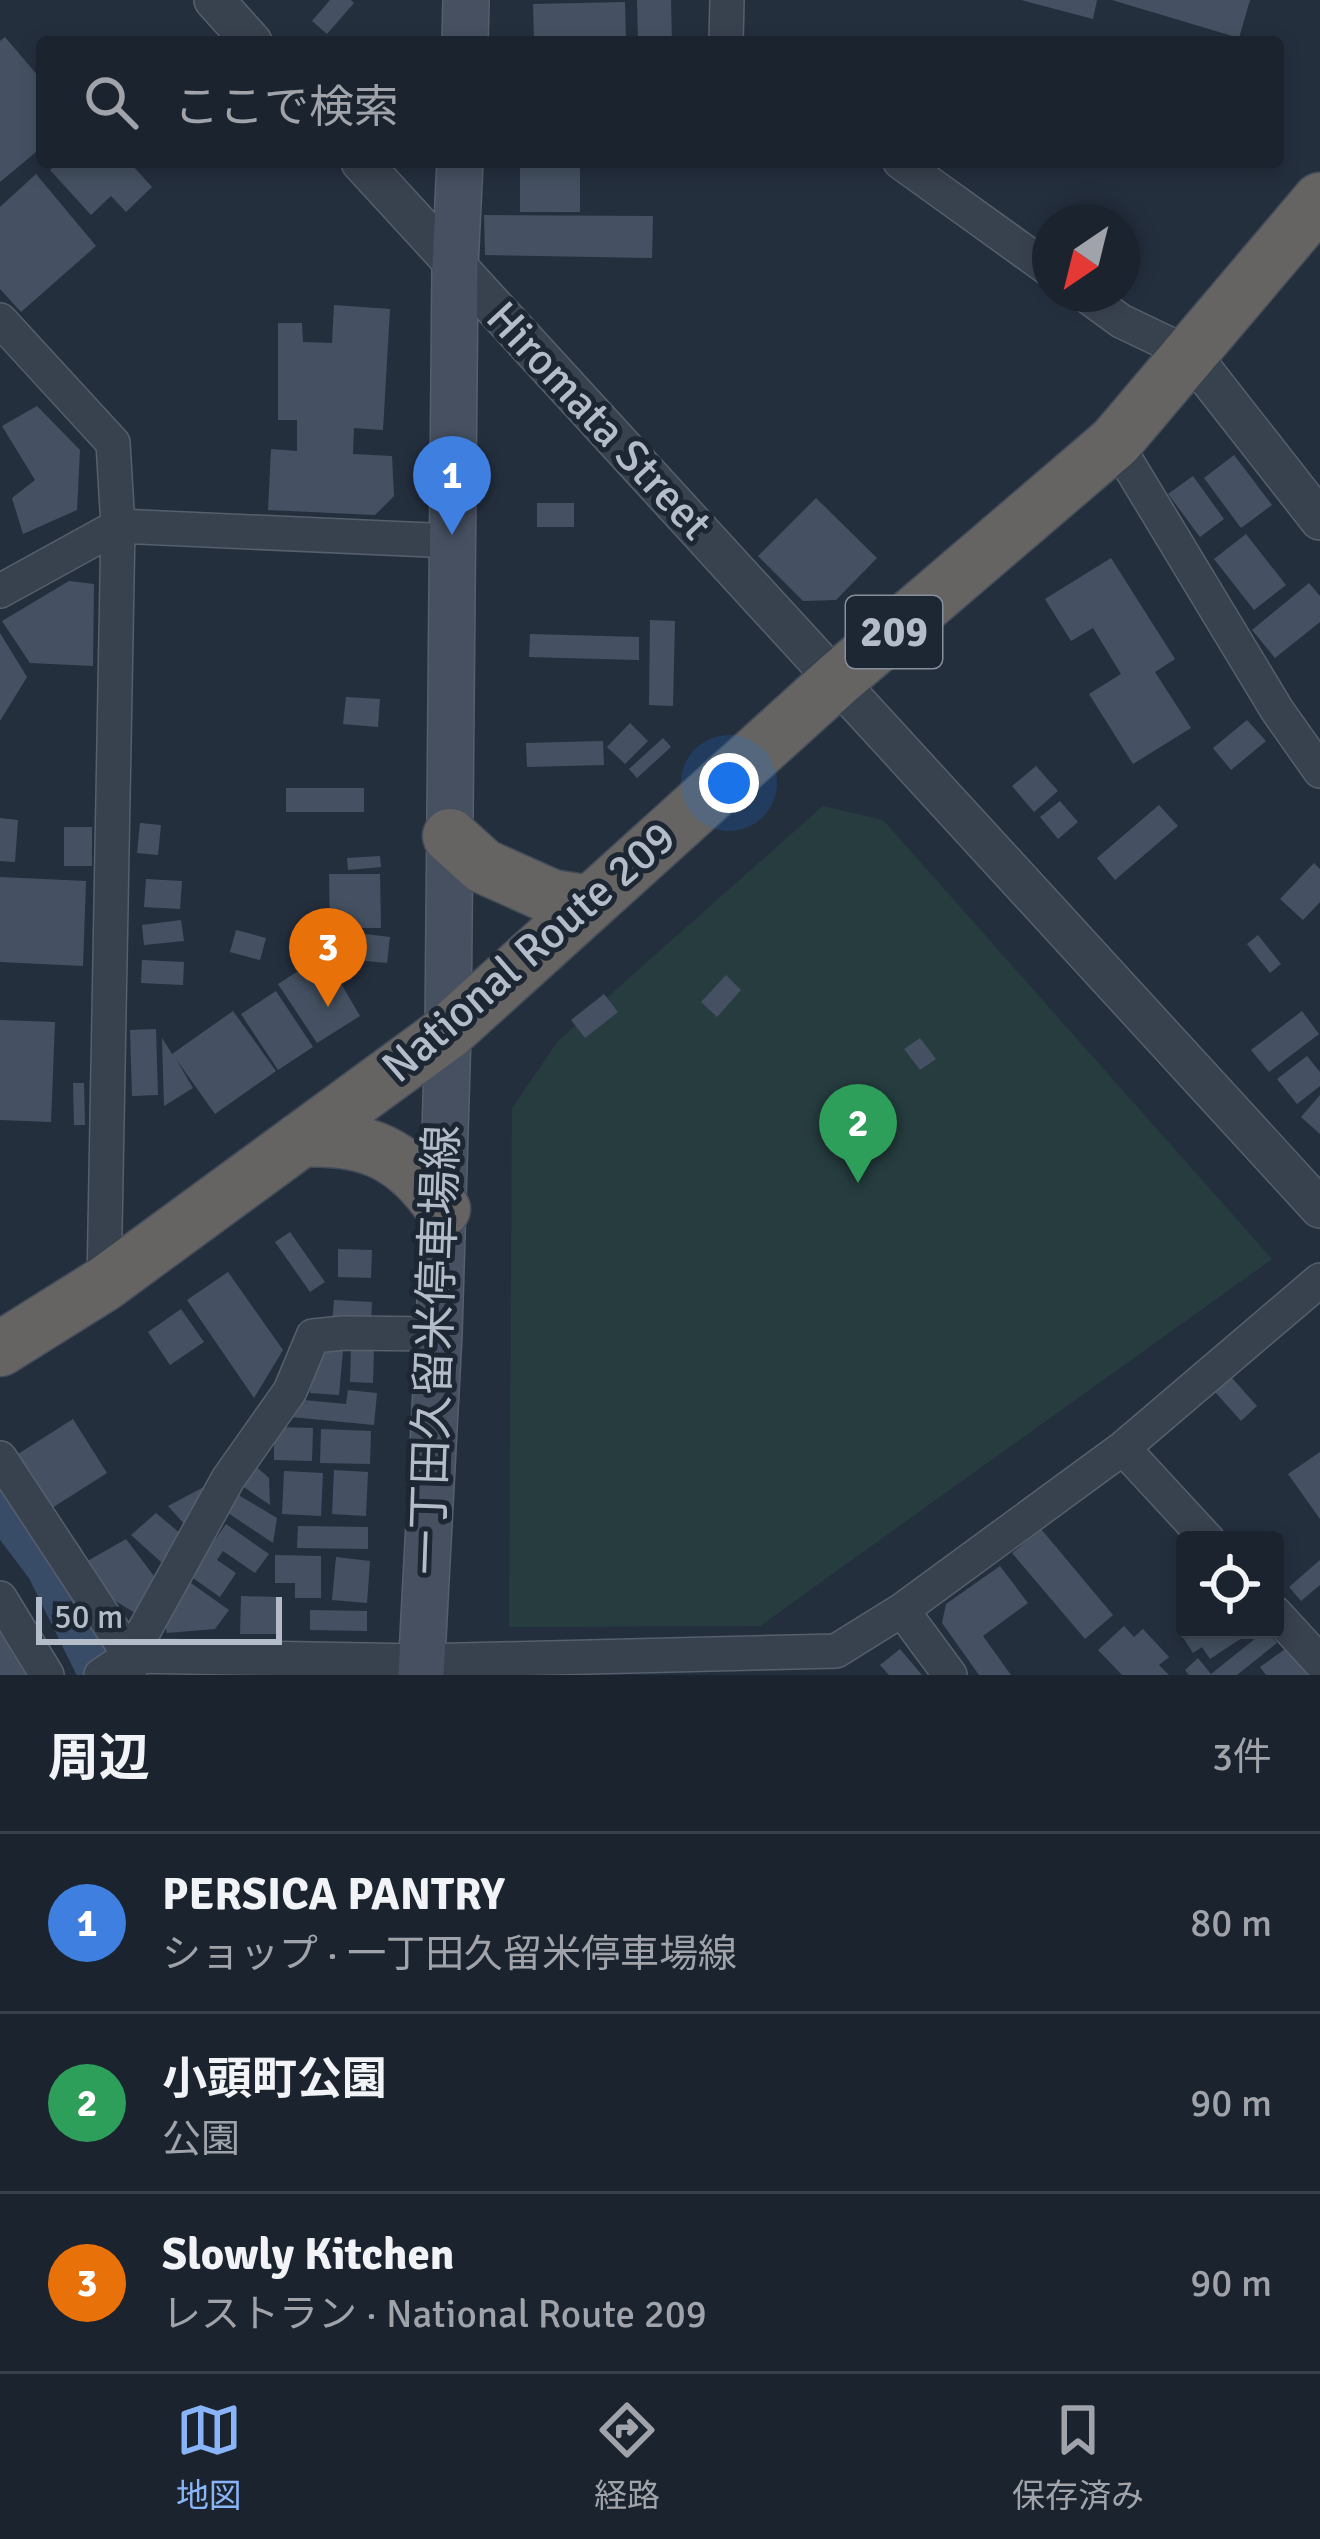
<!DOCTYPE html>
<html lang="ja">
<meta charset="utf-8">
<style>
body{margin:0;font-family:Signika,"Noto Sans JP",sans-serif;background:#282f3a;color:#f1f3f6}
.controls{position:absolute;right:36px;bottom:36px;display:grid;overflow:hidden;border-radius:12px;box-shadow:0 6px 18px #0003}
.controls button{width:108px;height:108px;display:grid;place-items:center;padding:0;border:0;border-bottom:3px solid #39404a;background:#1b232e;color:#f1f3f6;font:60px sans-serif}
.compass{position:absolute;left:1032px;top:204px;width:108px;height:108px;border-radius:50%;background:#1b232e;box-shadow:0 6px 18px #0003;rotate:215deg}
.scale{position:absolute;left:36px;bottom:30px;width:246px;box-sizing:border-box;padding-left:12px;border:6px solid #b4bcc9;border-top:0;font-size:33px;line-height:42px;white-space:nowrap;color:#b4bcc9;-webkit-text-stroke:9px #1d2633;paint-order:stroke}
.you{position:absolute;left:729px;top:783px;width:42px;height:42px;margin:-30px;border:9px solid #fff;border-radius:50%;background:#1a73e8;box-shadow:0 0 0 18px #1a73e833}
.badge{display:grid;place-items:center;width:78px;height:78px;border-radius:50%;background:#8ab4f8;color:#fff;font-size:39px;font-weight:700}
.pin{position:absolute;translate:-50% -99px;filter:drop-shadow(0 3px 6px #0008)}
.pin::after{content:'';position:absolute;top:63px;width:42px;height:36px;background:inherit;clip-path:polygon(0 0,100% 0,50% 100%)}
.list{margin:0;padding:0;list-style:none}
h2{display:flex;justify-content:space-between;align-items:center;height:156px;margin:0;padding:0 48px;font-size:51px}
h2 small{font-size:39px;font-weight:400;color:#a0a4aa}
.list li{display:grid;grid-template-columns:78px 1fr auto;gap:36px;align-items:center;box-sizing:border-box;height:180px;padding:0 48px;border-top:3px solid #39404a}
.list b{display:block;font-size:45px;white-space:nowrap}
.list p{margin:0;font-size:39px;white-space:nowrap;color:#a0a4aa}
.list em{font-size:39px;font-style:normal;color:#a0a4aa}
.icon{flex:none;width:66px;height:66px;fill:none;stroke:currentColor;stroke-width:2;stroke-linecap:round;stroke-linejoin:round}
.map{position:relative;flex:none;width:1320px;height:1675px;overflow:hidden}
.search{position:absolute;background:#1b232e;box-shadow:0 6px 18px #0003;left:36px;right:36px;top:36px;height:132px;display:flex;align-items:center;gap:30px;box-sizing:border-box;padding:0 42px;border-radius:12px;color:#a0a4aa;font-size:45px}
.sheet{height:696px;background:#1b232e}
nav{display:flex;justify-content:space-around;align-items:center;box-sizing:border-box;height:168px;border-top:3px solid #39404a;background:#1b232e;font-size:33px;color:#a0a4aa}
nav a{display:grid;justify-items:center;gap:6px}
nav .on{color:#8ab4f8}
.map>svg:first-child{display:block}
.green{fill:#263c3f}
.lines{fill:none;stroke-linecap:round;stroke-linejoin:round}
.river{stroke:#394c67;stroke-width:60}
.building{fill:#455162}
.minor-casing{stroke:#565f6c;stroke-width:36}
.tertiary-casing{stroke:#565f6c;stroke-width:42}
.secondary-casing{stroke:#565f6c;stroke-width:48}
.trunk-casing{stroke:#434c59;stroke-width:57}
.minor{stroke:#38414e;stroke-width:33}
.tertiary{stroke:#38414e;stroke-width:39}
.secondary{stroke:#465061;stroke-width:45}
.trunk{stroke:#656462;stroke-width:54}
.labels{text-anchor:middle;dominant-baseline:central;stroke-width:10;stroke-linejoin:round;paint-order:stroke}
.shield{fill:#1d2633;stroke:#878f9c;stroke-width:3}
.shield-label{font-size:42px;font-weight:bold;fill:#b4bcc9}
.street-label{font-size:45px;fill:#b4bcc9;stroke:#1d2633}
</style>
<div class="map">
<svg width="1320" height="1675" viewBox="0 0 1320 1675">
<rect width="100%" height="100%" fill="#242f3e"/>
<path class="green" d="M 823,806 L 883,820 L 1272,1259 L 760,1626 L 509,1627 L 512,1108 L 558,1041 Z"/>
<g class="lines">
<path class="river" d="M 0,1490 L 55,1563 L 110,1675"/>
</g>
<path class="building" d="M 330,0 L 351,0 L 354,3 L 327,34 L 312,21 Z
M 637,0 L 671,0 L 672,42 L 638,42 Z
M 1021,0 L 1097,0 L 1093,19 Z
M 1112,0 L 1250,0 L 1239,38 Z
M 625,2 L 626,42 L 534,42 L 533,4 Z
M 5,37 L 39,77 L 42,75 L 42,147 L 0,182 L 0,41 Z
M 59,162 L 138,162 L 133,166 L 152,187 L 126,212 L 111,196 L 91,215 L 50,170 Z
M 520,162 L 580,162 L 580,212 L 520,212 Z
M 36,174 L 96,246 L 21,312 L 0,289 L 0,207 Z
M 484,215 L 653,216 L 652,258 L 485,255 Z
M 334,305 L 390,309 L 383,430 L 354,428 L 353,454 L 392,456 L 394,496 L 375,515 L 268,510 L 271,449 L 297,451 L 297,420 L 278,420 L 278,323 L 302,323 L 303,342 L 332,343 Z
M 37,406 L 80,450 L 77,510 L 23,534 L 12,498 L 35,480 L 2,426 Z
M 1234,455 L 1272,505 L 1241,528 L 1204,478 Z
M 1193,476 L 1224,519 L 1200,537 L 1168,494 Z
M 816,498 L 877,558 L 836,600 L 803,601 L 758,556 Z
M 537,503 L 574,503 L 574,527 L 537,527 Z
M 1246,534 L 1286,585 L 1254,610 L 1214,559 Z
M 1111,558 L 1175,659 L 1155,672 L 1191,728 L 1133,764 L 1089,694 L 1121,674 L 1093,628 L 1071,641 L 1045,599 Z
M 69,581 L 94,584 L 93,666 L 30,663 L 2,621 Z
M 1309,583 L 1320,596 L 1320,622 L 1275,658 L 1252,630 Z
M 650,620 L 675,621 L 673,706 L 649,705 Z
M 0,633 L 27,677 L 0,721 Z
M 530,634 L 639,637 L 639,660 L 529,657 Z
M 346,697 L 380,699 L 378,727 L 343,724 Z
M 1247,720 L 1266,741 L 1231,770 L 1213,748 Z
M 630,723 L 648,741 L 625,764 L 607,747 Z
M 663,738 L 671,747 L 637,778 L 629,769 Z
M 603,741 L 604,765 L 527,767 L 526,743 Z
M 1036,766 L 1058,791 L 1034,812 L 1012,786 Z
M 286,788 L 364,788 L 364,812 L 286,812 Z
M 1060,801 L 1078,822 L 1058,839 L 1040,817 Z
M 1159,805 L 1178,826 L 1115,880 L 1097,858 Z
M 0,818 L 18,820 L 15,862 L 0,861 Z
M 140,823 L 161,825 L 158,855 L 137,853 Z
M 64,827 L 92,827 L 92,866 L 64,866 Z
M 380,856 L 381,867 L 348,870 L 347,858 Z
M 1314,863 L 1320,869 L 1320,902 L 1303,920 L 1280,899 Z
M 329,874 L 380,874 L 381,928 L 330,928 Z
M 0,877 L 86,881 L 83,966 L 0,962 Z
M 146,879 L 182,881 L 180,909 L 144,907 Z
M 181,920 L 184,941 L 144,945 L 142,925 Z
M 236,930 L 266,938 L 260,960 L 230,952 Z
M 357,933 L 390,937 L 387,963 L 355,960 Z
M 1258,935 L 1281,964 L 1270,973 L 1247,944 Z
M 142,960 L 184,962 L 183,985 L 141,983 Z
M 306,966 L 315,979 L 332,968 L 360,1016 L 317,1043 L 278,984 Z
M 726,975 L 741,990 L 717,1017 L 701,1002 Z
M 276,991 L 313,1047 L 278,1070 L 241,1014 Z
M 604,994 L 618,1012 L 585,1038 L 571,1020 Z
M 233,1011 L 276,1071 L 215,1114 L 176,1059 L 193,1088 L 164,1106 L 162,1038 L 172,1054 Z
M 1302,1011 L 1319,1034 L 1269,1072 L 1251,1050 Z
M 0,1020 L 55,1022 L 51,1122 L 0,1120 Z
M 156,1029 L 158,1095 L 132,1096 L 130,1030 Z
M 920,1038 L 936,1059 L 920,1070 L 904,1049 Z
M 1307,1056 L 1320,1072 L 1320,1086 L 1297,1104 L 1277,1079 Z
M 73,1083 L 84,1083 L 85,1125 L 74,1125 Z
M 1320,1095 L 1320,1134 L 1301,1117 Z
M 290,1232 L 325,1282 L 310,1292 L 275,1242 Z
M 338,1249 L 372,1250 L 371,1278 L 338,1277 Z
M 228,1272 L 283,1350 L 254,1398 L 187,1300 Z
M 334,1300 L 372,1302 L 371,1326 L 332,1323 Z
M 181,1309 L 204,1342 L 170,1365 L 148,1332 Z
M 351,1347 L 374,1348 L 373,1383 L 350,1382 Z
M 314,1348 L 343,1351 L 339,1395 L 310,1393 Z
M 1232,1378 L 1257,1406 L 1241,1421 L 1215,1392 Z
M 348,1390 L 377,1393 L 374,1425 L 291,1417 L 293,1399 L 346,1404 Z
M 73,1419 L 107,1473 L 52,1508 L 18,1454 Z
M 274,1427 L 313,1428 L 312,1461 L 274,1460 Z
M 321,1429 L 371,1431 L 370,1464 L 320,1463 Z
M 1320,1452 L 1320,1519 L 1288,1474 Z
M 252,1463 L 269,1478 L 270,1505 L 238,1483 Z
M 334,1470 L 368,1472 L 366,1516 L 332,1514 Z
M 284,1471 L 323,1473 L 321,1516 L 282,1514 Z
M 217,1480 L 186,1526 L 168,1506 Z
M 235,1493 L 277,1518 L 273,1543 L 225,1511 Z
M 156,1513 L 181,1534 L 161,1562 L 131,1535 Z
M 226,1524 L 269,1554 L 255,1573 L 223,1551 L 217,1560 L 236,1573 L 220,1597 L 190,1576 Z
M 298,1526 L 368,1527 L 368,1549 L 297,1548 Z
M 1041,1529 L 1113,1615 L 1085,1639 L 1012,1553 Z
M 126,1539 L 154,1576 L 135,1613 L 106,1595 L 84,1563 Z
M 275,1555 L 321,1556 L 321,1598 L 295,1598 L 295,1583 L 275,1583 Z
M 336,1557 L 370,1561 L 367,1603 L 332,1600 Z
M 1320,1560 L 1320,1585 L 1301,1601 L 1289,1587 Z
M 1000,1566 L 1028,1603 L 983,1636 L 1011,1675 L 979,1675 L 942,1623 L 946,1604 Z
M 188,1581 L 229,1610 L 215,1629 L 167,1633 L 165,1625 Z
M 241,1596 L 278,1597 L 277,1634 L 240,1634 Z
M 310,1610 L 367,1611 L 367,1631 L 310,1630 Z
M 0,1619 L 40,1675 L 0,1675 Z
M 1124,1626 L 1134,1637 L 1143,1629 L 1169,1657 L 1159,1665 L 1169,1675 L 1122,1675 L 1098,1650 Z
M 1185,1626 L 1185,1630 L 1241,1630 L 1245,1636 L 1210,1659 L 1202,1647 L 1193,1653 L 1178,1630 Z
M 1266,1630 L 1277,1643 L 1237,1675 L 1189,1675 L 1185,1670 L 1198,1658 L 1211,1674 Z
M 1288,1647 L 1309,1675 L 1266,1675 L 1260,1667 Z
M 900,1649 L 922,1675 L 889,1675 L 880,1665 Z"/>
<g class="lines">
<defs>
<path id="minor" d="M 726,42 L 727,0
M 900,162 L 1050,270
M 1084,294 L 1121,321 L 1190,354
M 0,320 L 113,443 L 118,526 L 104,1284
M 1115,442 L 1277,710 L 1320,771
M 0,591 L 118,526 L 452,541
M 1123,1448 L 1208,1540
M 0,1458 L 130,1656
M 0,1598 L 47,1675
M 902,1610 L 950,1675
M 1275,1613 L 1320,1662
M 130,1673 L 130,1656 L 228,1479 L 290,1391 L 313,1336 L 343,1333 L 439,1334
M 101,1675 L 130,1656 L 422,1661 L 836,1651 L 902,1610 L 1123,1448 L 1320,1280"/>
<path id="tertiary" d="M 214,0 L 252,42
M 361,162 L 1320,1208
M 1190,354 L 1320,520"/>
<path id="secondary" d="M 465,42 L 466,0
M 421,1675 L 439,1334 L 448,1032 L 455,266 L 460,162"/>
<path id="trunk" d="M 450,836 L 483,866 L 552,897 L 590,903
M 300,1140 C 366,1136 406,1154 443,1209
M 0,1349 L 104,1284 L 448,1032 L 837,680 L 1115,442 L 1320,200"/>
</defs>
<use href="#minor" class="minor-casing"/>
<use href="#tertiary" class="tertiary-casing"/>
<use href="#secondary" class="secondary-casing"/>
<use href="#trunk" class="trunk-casing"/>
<use href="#minor" class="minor"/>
<use href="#tertiary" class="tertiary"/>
<use href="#secondary" class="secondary"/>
<use href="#trunk" class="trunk"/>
</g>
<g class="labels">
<rect class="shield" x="846" y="596" width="96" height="72" rx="9"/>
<g class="shield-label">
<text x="894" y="632">209</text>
</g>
<g class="street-label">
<text transform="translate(599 421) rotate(47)">Hiromata Street</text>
<text transform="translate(529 952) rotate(-41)">National Route 209</text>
<text transform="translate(435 1350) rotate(-88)">一丁田久留米停車場線</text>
</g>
</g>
</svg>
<div class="controls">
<button><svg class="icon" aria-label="locate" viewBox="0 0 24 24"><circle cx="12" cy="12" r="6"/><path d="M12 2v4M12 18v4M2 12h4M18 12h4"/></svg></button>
</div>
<svg class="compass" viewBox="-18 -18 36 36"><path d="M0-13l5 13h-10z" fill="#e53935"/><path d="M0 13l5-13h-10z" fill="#a0a4aa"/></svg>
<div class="scale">50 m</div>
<div class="you"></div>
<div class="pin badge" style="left:452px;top:535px;background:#3f7fe0">1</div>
<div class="pin badge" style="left:858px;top:1183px;background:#2e9e5b">2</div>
<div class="pin badge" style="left:328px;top:1007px;background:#e8710a">3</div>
<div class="search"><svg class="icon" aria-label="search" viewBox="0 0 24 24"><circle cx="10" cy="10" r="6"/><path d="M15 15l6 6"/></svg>ここで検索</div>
</div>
<section class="sheet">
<h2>周辺<small>3件</small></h2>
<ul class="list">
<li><span class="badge" style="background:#3f7fe0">1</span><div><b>PERSICA PANTRY</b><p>ショップ · 一丁田久留米停車場線</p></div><em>80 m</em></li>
<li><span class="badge" style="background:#2e9e5b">2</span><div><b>小頭町公園</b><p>公園</p></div><em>90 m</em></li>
<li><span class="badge" style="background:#e8710a">3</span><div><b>Slowly Kitchen</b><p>レストラン · National Route 209</p></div><em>90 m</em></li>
</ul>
</section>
<nav>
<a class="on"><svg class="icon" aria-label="map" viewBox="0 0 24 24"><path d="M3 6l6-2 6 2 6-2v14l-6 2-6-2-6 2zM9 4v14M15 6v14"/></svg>地図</a>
<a><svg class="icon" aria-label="directions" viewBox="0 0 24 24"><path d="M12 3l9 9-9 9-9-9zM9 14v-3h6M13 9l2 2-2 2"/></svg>経路</a>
<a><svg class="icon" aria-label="saved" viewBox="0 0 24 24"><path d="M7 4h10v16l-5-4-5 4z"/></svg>保存済み</a>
</nav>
